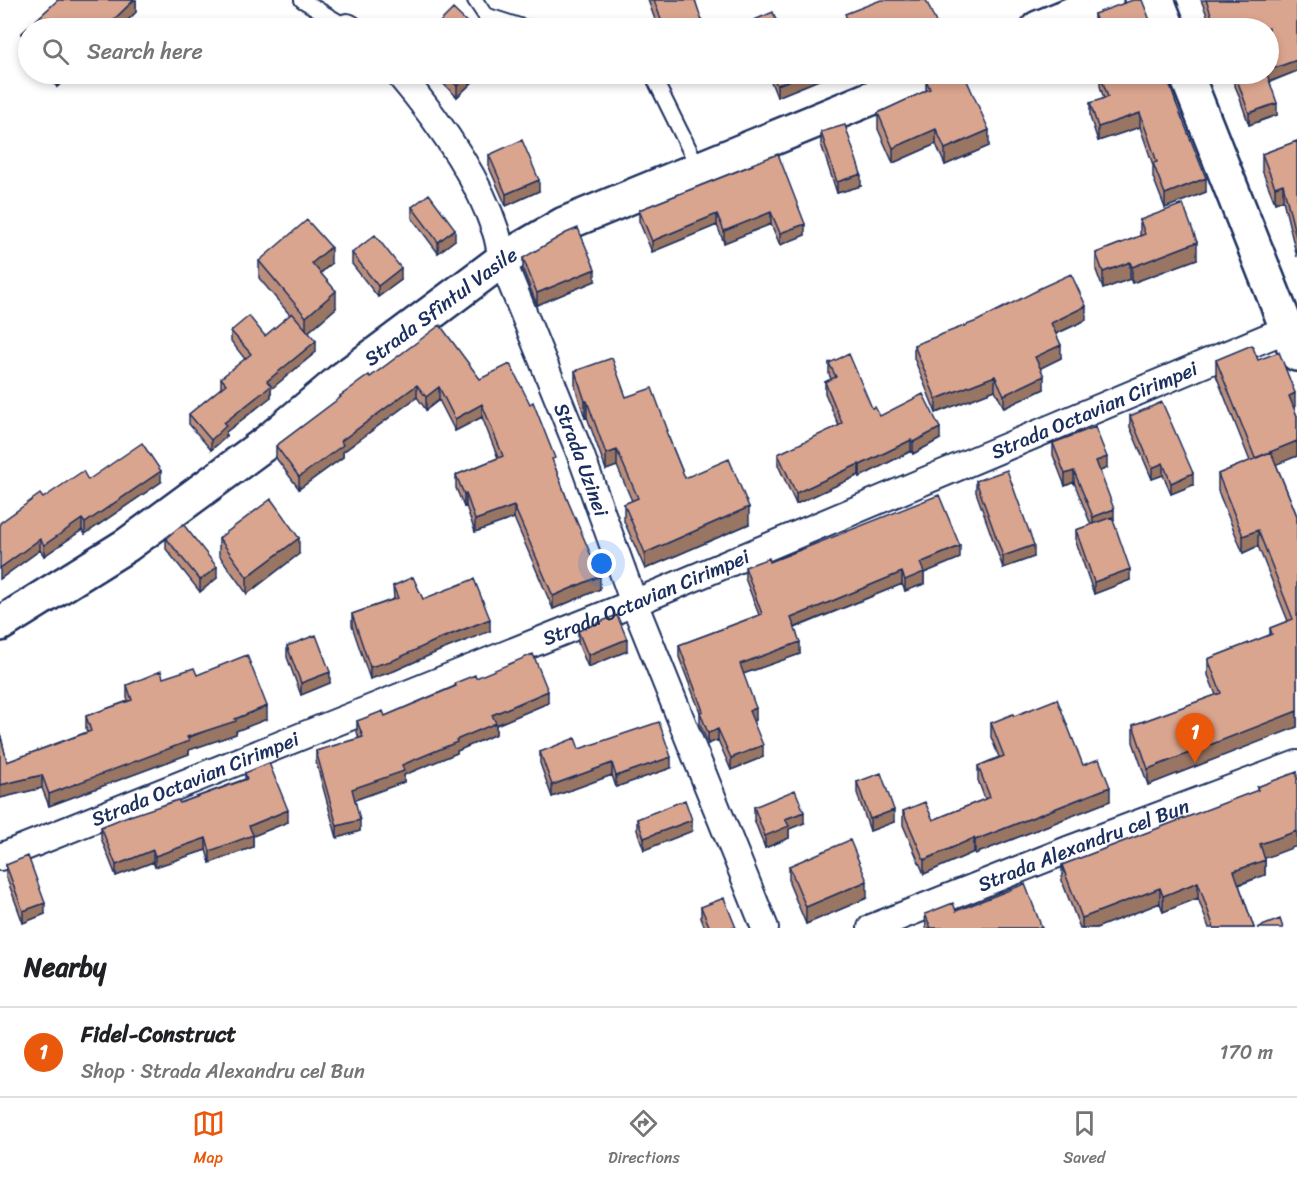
<!DOCTYPE html>
<meta charset="utf-8">
<style>
body{margin:0;font-family:Sriracha,sans-serif;background:#f2f2f2;color:#202124}
.you{position:absolute;left:602px;top:564px;width:21px;height:21px;margin:-15px;border:4px solid #fff;border-radius:50%;background:#1a73e8;box-shadow:0 0 0 9px #1a73e833}
.badge{display:grid;place-items:center;width:39px;height:39px;border-radius:50%;background:#ea580c;color:#fff;font-size:20px;font-weight:700}
.pin{position:absolute;translate:-50% -50px;filter:drop-shadow(0 2px 3px #0008)}
.pin::after{content:'';position:absolute;top:32px;width:21px;height:18px;background:inherit;clip-path:polygon(0 0,100% 0,50% 100%)}
.list{margin:0;padding:0;list-style:none}
h2{display:flex;justify-content:space-between;align-items:center;height:78px;margin:0;padding:0 24px;font-size:26px}
h2 small{font-size:20px;font-weight:400;color:#757577}
.list li{display:grid;grid-template-columns:39px 1fr auto;gap:18px;align-items:center;box-sizing:border-box;height:90px;padding:0 24px;border-top:2px solid #e0e0e0}
.list b{display:block;font-size:22px;white-space:nowrap}
.list p{margin:0;font-size:20px;white-space:nowrap;color:#757577}
.list em{font-size:20px;font-style:normal;color:#757577}
.icon{flex:none;width:33px;height:33px;fill:none;stroke:currentColor;stroke-width:2;stroke-linecap:round;stroke-linejoin:round}
.map{position:relative;flex:none;width:1297px;height:928px;overflow:hidden}
.search{position:absolute;background:#fff;box-shadow:0 3px 9px #0003;left:18px;right:18px;top:18px;height:66px;display:flex;align-items:center;gap:15px;box-sizing:border-box;padding:0 21px;border-radius:33px;color:#757577;font-size:22px}
.sheet{height:168px;background:#fff}
nav{display:flex;justify-content:space-around;align-items:center;box-sizing:border-box;height:84px;border-top:2px solid #e0e0e0;background:#fff;font-size:16px;color:#757577}
nav a{display:grid;justify-items:center;gap:3px}
nav .on{color:#ea580c}
.map>svg:first-child{display:block}
.lines{fill:none;stroke-linecap:round;stroke-linejoin:round}
.lane-casing{stroke:#1b2f5e;stroke-width:18}
.street-casing{stroke:#1b2f5e;stroke-width:30}
.secondary-casing{stroke:#1b2f5e;stroke-width:38}
.lane{stroke:#fff;stroke-width:14}
.street{stroke:#fff;stroke-width:26}
.secondary{stroke:#fff;stroke-width:33}
.wall{fill:#bb8e7b;stroke:#1b2f5e;stroke-width:1.5}
.shaded-wall{fill:#997464;stroke:#1b2f5e;stroke-width:1.5}
.building{fill:#daa58f;stroke:#1b2f5e;stroke-width:1.5}
.labels{text-anchor:middle;dominant-baseline:central;stroke-width:4.5;stroke-linejoin:round;paint-order:stroke}
.street-label{font-size:20px;fill:#1b2f5e;stroke:#fff}
</style>
<div class="map">
<svg width="1297" height="928" viewBox="0 0 1297 928">
<rect width="100%" height="100%" fill="#fff"/>
<filter id="ink" filterUnits="userSpaceOnUse"><feTurbulence type="fractalNoise" baseFrequency=".0167" numOctaves="2"/><feDisplacementMap in="SourceGraphic" scale="12" xChannelSelector="R" yChannelSelector="G"/><feConvolveMatrix kernelMatrix="1 2 1 2 8 2 1 2 1" color-interpolation-filters="sRGB"/></filter>
<g filter="url(#ink)">
<g class="lines">
<defs>
<path id="lane" d="M 302,0 L 347,27
M 475,0 L 485,15 L 526,28
M 652,74 L 699,169"/>
<g id="street">
<path d="M 347,27 L 349,28"/>
<path id="s1" d="M 399,74 C 438,120 477,174 496,232 C 499,241 500,251 502,260 L 580,453 L 634,603 L 765,928"/>
<path id="s2" d="M 0,857 L 634,603 L 1287,329"/>
<path id="s3" d="M 871,928 L 1070,849 L 1297,764"/>
</g>
<g id="secondary">
<path d="M 1157,0 L 1168,28"/>
<path d="M 1038,28 L 1106,0"/>
<path d="M 1186,74 L 1297,354"/>
<path id="s4" d="M 0,624 L 127,545 L 267,442 L 340,381 L 502,260 L 564,224 L 930,74"/>
</g>
</defs>
<use href="#lane" class="lane-casing"/>
<use href="#street" class="street-casing"/>
<use href="#secondary" class="secondary-casing"/>
<use href="#lane" class="lane"/>
<use href="#street" class="street"/>
<use href="#secondary" class="secondary"/>
</g>
<path class="wall" d="M 58,0 L 136,0 L 136,12 L 120,28 L 28,28 L 28,55 L 22,48 L 22,33 Z
M 648,0 L 695,0 L 702,28 L 658,28 Z
M 1201,0 L 1297,0 L 1297,71 L 1270,82 L 1277,115 L 1249,125 L 1238,93 L 1230,74 L 1269,74 L 1269,28 L 1212,28 Z
M 1094,14 L 1153,28 L 1094,28 Z
M 45,74 L 72,74 L 57,87 Z
M 433,74 L 481,74 L 457,97 Z
M 768,74 L 826,74 L 826,77 L 777,97 Z
M 1100,74 L 1166,74 L 1206,192 L 1165,208 L 1153,177 L 1153,165 L 1140,127 L 1098,141 L 1090,117 L 1090,103 L 1104,99 L 1100,86 Z
M 926,80 L 989,146 L 945,165 L 936,144 L 893,163 L 878,129 L 878,113 L 926,91 Z
M 821,132 L 861,186 L 837,193 L 821,144 Z
M 1297,141 L 1297,257 L 1283,200 L 1275,203 L 1262,170 L 1262,154 Z
M 489,155 L 539,191 L 506,206 L 489,167 Z
M 752,165 L 805,235 L 780,245 L 771,224 L 724,243 L 717,225 L 652,252 L 639,221 L 639,210 Z
M 412,207 L 455,240 L 438,253 L 412,218 Z
M 1140,220 L 1197,259 L 1132,283 L 1130,279 L 1103,289 L 1096,270 L 1096,253 L 1140,236 Z
M 352,253 L 401,280 L 378,297 L 352,264 Z
M 523,258 L 595,281 L 537,305 L 523,270 Z
M 259,261 L 331,264 L 321,273 L 336,308 L 308,332 L 316,352 L 271,389 L 271,397 L 226,432 L 226,437 L 211,450 L 189,424 L 189,414 L 221,388 L 221,378 L 245,359 L 231,341 L 231,331 L 265,336 L 290,315 L 259,278 Z
M 1086,320 L 1056,334 L 1061,358 L 1040,368 L 1044,389 L 1004,408 L 995,390 L 936,413 L 914,358 L 914,345 Z
M 1216,360 L 1258,360 L 1295,408 L 1294,409 L 1297,416 L 1297,456 L 1276,464 L 1297,516 L 1297,727 L 1148,785 L 1133,742 L 1133,725 L 1216,695 L 1208,675 L 1208,659 L 1270,635 L 1270,628 L 1288,621 L 1258,546 L 1243,553 L 1218,491 L 1218,474 L 1250,461 L 1216,375 Z
M 829,363 L 880,416 L 940,439 L 913,454 L 911,451 L 860,477 L 859,475 L 796,504 L 778,465 L 778,454 L 839,426 L 825,393 L 825,382 L 831,379 L 829,374 Z
M 575,371 L 626,397 L 668,436 L 685,478 L 749,524 L 645,569 L 624,521 L 624,504 L 632,501 L 617,466 L 606,470 L 587,417 L 585,418 L 575,387 Z
M 370,377 L 480,379 L 555,467 L 600,589 L 553,609 L 514,518 L 475,532 L 466,506 L 464,507 L 456,488 L 456,475 L 498,458 L 482,417 L 455,431 L 439,400 L 426,410 L 417,397 L 343,452 L 343,457 L 299,489 L 276,458 L 276,446 L 340,398 L 340,396 Z
M 1130,416 L 1193,485 L 1171,494 L 1163,475 L 1152,479 L 1130,427 Z
M 1053,443 L 1107,468 L 1100,471 L 1114,520 L 1113,521 L 1130,580 L 1094,594 L 1076,542 L 1076,530 L 1091,525 L 1074,482 L 1065,486 L 1053,455 Z
M 88,480 L 161,482 L 85,534 L 82,530 L 44,556 L 40,550 L 0,579 L 43,498 Z
M 976,481 L 1034,557 L 1003,568 L 976,492 Z
M 166,538 L 217,578 L 200,592 L 166,549 Z
M 219,538 L 299,554 L 247,594 L 219,555 Z
M 960,558 L 924,573 L 924,584 L 905,591 L 902,584 L 795,628 L 800,654 L 743,674 L 756,720 L 753,721 L 763,757 L 731,770 L 718,740 L 708,744 L 700,724 L 700,712 L 679,657 L 679,645 L 759,615 L 745,578 L 745,567 L 770,562 Z
M 393,586 L 423,599 L 490,631 L 439,651 L 394,671 L 370,679 L 352,626 L 352,614 L 394,599 Z
M 578,631 L 627,651 L 588,667 L 578,643 Z
M 287,646 L 330,683 L 301,695 L 287,657 Z
M 197,675 L 267,719 L 236,731 L 236,734 L 189,750 L 189,754 L 49,806 L 42,788 L 0,798 L 0,733 L 7,762 L 87,732 L 86,729 L 86,716 L 128,701 L 127,698 L 127,685 L 163,678 Z
M 476,678 L 548,703 L 496,725 L 496,734 L 457,751 L 457,753 L 404,775 L 404,782 L 355,800 L 360,831 L 337,838 L 316,762 L 316,751 L 359,738 L 357,732 L 357,721 L 385,716 L 455,686 L 455,683 Z
M 1014,716 L 1083,765 L 1110,801 L 975,854 L 974,852 L 924,874 L 903,825 L 903,811 L 933,820 L 985,799 L 978,780 L 978,766 L 999,757 L 991,737 L 991,723 Z
M 579,749 L 671,768 L 616,787 L 612,775 L 552,797 L 540,763 L 540,752 Z
M 1297,772 L 1265,858 L 1265,875 L 1239,885 L 1254,928 L 1209,928 L 1198,898 L 1163,912 L 1160,903 L 1096,928 L 1080,928 L 1062,881 L 1062,865 L 1257,791 L 1257,787 Z
M 245,773 L 288,822 L 253,836 L 253,847 L 210,863 L 206,850 L 155,867 L 153,862 L 116,876 L 101,838 L 101,827 L 130,816 L 180,803 L 245,779 Z
M 857,782 L 894,822 L 870,831 L 857,793 Z
M 754,807 L 804,823 L 789,829 L 789,838 L 765,848 L 754,819 Z
M 637,819 L 692,831 L 644,850 L 637,830 Z
M 6,865 L 45,914 L 23,923 L 6,876 Z
M 789,866 L 867,898 L 806,924 L 789,883 Z
M 701,907 L 736,928 L 705,928 L 701,918 Z
M 956,911 L 1042,928 L 926,928 L 925,914 Z"/>
<path class="shaded-wall" d="M 134,0 L 136,0 L 136,12 L 120,28 L 105,28 Z
M 702,21 L 702,28 L 681,28 Z
M 1297,60 L 1297,71 L 1266,83 L 1266,74 L 1269,74 L 1269,70 Z
M 57,74 L 72,74 L 57,87 Z
M 469,74 L 481,74 L 457,97 L 457,86 Z
M 806,74 L 826,74 L 826,77 L 777,97 L 777,85 Z
M 1277,103 L 1277,115 L 1249,125 L 1249,113 Z
M 1140,113 L 1140,127 L 1098,141 L 1098,127 Z
M 936,129 L 936,144 L 893,163 L 893,148 Z
M 989,130 L 989,146 L 945,165 L 945,149 Z
M 861,174 L 861,186 L 837,193 L 837,182 Z
M 1206,178 L 1206,192 L 1165,208 L 1165,194 Z
M 539,180 L 539,191 L 506,206 L 506,194 Z
M 1283,184 L 1283,200 L 1275,203 L 1275,187 Z
M 771,212 L 771,224 L 724,243 L 724,231 Z
M 717,214 L 717,225 L 652,252 L 652,241 Z
M 805,224 L 805,235 L 780,245 L 780,233 Z
M 455,229 L 455,240 L 438,253 L 438,242 Z
M 1197,242 L 1197,259 L 1132,283 L 1132,267 Z
M 331,247 L 331,264 L 312,280 L 312,263 Z
M 1130,262 L 1130,279 L 1103,289 L 1103,272 Z
M 401,268 L 401,280 L 378,297 L 378,286 Z
M 595,269 L 595,281 L 537,305 L 537,293 Z
M 336,291 L 336,308 L 306,334 L 306,317 Z
M 1086,306 L 1086,320 L 1051,336 L 1051,323 Z
M 316,341 L 316,352 L 271,389 L 271,397 L 226,432 L 226,437 L 211,450 L 211,440 L 224,423 L 267,381 Z
M 1061,345 L 1061,358 L 1035,371 L 1035,357 Z
M 995,376 L 995,390 L 936,413 L 936,399 Z
M 1044,376 L 1044,389 L 1004,408 L 1004,395 Z
M 417,385 L 417,397 L 343,452 L 343,457 L 299,489 L 299,477 L 341,441 Z
M 439,387 L 439,400 L 426,410 L 426,397 Z
M 1295,393 L 1295,408 L 1289,411 L 1289,396 Z
M 585,401 L 587,401 L 587,417 L 585,418 Z
M 482,404 L 482,417 L 455,431 L 455,419 Z
M 940,428 L 940,439 L 913,454 L 913,442 Z
M 911,440 L 911,451 L 860,477 L 860,465 Z
M 1297,441 L 1297,456 L 1255,473 L 1255,458 Z
M 617,450 L 617,466 L 606,470 L 606,454 Z
M 1107,457 L 1107,468 L 1096,473 L 1096,461 Z
M 1163,463 L 1163,475 L 1152,479 L 1152,468 Z
M 859,464 L 859,475 L 796,504 L 796,493 Z
M 161,471 L 161,482 L 85,534 L 85,523 Z
M 1074,471 L 1074,482 L 1065,486 L 1065,474 Z
M 1193,473 L 1193,485 L 1171,494 L 1171,483 Z
M 466,493 L 466,506 L 464,507 L 464,494 Z
M 514,506 L 514,518 L 475,532 L 475,520 Z
M 749,507 L 749,524 L 645,569 L 645,553 Z
M 1114,509 L 1114,520 L 1093,529 L 1093,517 Z
M 82,519 L 82,530 L 44,556 L 44,545 Z
M 1258,530 L 1258,546 L 1243,553 L 1243,536 Z
M 299,538 L 299,554 L 247,594 L 247,577 Z
M 40,539 L 40,550 L 0,579 L 0,568 Z
M 1034,545 L 1034,557 L 1003,568 L 1003,556 Z
M 960,546 L 960,558 L 924,573 L 924,584 L 905,591 L 905,580 L 920,563 Z
M 217,567 L 217,578 L 200,592 L 200,580 Z
M 1130,569 L 1130,580 L 1094,594 L 1094,582 Z
M 902,572 L 902,584 L 791,629 L 791,618 Z
M 600,576 L 600,589 L 553,609 L 553,596 Z
M 490,619 L 490,631 L 439,651 L 394,671 L 370,679 L 370,667 Z
M 627,639 L 627,651 L 588,667 L 588,655 Z
M 800,642 L 800,654 L 740,675 L 740,664 Z
M 330,672 L 330,683 L 301,695 L 301,683 Z
M 548,691 L 548,703 L 496,725 L 496,734 L 457,751 L 457,753 L 404,775 L 404,782 L 352,801 L 352,789 L 402,765 L 456,740 L 492,715 Z
M 267,706 L 267,719 L 236,731 L 236,734 L 189,750 L 189,754 L 49,806 L 49,794 Z
M 756,708 L 756,720 L 749,722 L 749,711 Z
M 1297,711 L 1297,727 L 1148,785 L 1148,769 Z
M 718,729 L 718,740 L 708,744 L 708,733 Z
M 763,745 L 763,757 L 731,770 L 731,758 Z
M 671,757 L 671,768 L 616,787 L 616,776 Z
M 612,763 L 612,775 L 552,797 L 552,785 Z
M 42,775 L 42,788 L 0,798 L 0,785 Z
M 1110,787 L 1110,801 L 975,854 L 975,840 Z
M 288,810 L 288,822 L 253,836 L 253,847 L 210,863 L 210,851 L 249,826 Z
M 894,810 L 894,822 L 870,831 L 870,819 Z
M 804,812 L 804,823 L 789,829 L 789,838 L 765,848 L 765,836 L 785,819 Z
M 360,820 L 360,831 L 337,838 L 337,826 Z
M 692,820 L 692,831 L 644,850 L 644,838 Z
M 1297,831 L 1297,846 L 1260,860 L 1260,844 Z
M 206,838 L 206,850 L 155,867 L 155,856 Z
M 974,838 L 974,852 L 924,874 L 924,860 Z
M 153,850 L 153,862 L 116,876 L 116,865 Z
M 1265,860 L 1265,875 L 1234,886 L 1234,871 Z
M 867,881 L 867,898 L 806,924 L 806,907 Z
M 1198,882 L 1198,898 L 1163,912 L 1163,896 Z
M 1160,888 L 1160,903 L 1096,928 L 1082,928 L 1082,918 Z
M 45,903 L 45,914 L 23,923 L 23,911 Z"/>
<path class="building" d="M 58,0 L 134,0 L 105,28 L 28,28 L 28,40 L 22,33 Z
M 654,0 L 695,0 L 702,21 L 681,28 L 664,28 Z
M 881,0 L 926,0 L 937,25 L 929,28 L 838,28 L 836,23 L 847,19 L 845,14 Z
M 1133,0 L 1142,0 L 1153,28 L 1099,28 L 1094,14 Z
M 1206,0 L 1297,0 L 1297,60 L 1269,70 L 1269,28 L 1216,28 Z
M 453,9 L 473,28 L 436,28 L 435,27 Z
M 773,12 L 779,28 L 755,28 L 752,21 Z
M 445,74 L 469,74 L 457,86 Z
M 772,74 L 806,74 L 777,85 Z
M 940,74 L 964,74 L 989,130 L 945,149 L 936,129 L 893,148 L 878,113 L 930,89 L 926,80 Z
M 1100,74 L 1166,74 L 1176,103 L 1206,178 L 1165,194 L 1153,163 L 1157,162 L 1140,113 L 1098,127 L 1090,103 L 1108,97 Z
M 1235,74 L 1267,74 L 1277,103 L 1249,113 Z
M 845,125 L 861,174 L 837,182 L 821,132 Z
M 522,140 L 539,180 L 506,194 L 489,155 Z
M 1297,141 L 1297,241 L 1283,184 L 1275,187 L 1262,154 Z
M 778,154 L 805,224 L 780,233 L 771,212 L 724,231 L 717,214 L 652,241 L 639,210 L 753,165 L 752,164 Z
M 429,194 L 455,229 L 438,242 L 412,207 Z
M 1183,204 L 1197,242 L 1132,267 L 1130,262 L 1103,272 L 1096,253 L 1145,234 L 1140,220 Z
M 307,220 L 331,247 L 312,263 L 336,291 L 306,317 L 259,261 Z
M 578,228 L 595,269 L 537,293 L 523,258 L 566,233 Z
M 375,235 L 401,268 L 378,286 L 352,253 Z
M 1071,274 L 1086,306 L 1051,323 L 1061,345 L 1035,357 L 1044,376 L 1004,395 L 995,376 L 936,399 L 914,345 L 977,321 L 1038,290 L 1038,289 Z
M 292,313 L 316,341 L 267,381 L 271,386 L 224,423 L 226,426 L 211,440 L 189,414 L 226,384 L 221,378 L 251,354 L 231,331 L 249,316 L 265,336 Z
M 440,325 L 480,379 L 510,364 L 530,404 L 533,402 L 555,458 L 552,459 L 567,499 L 600,576 L 553,596 L 514,506 L 475,520 L 466,493 L 464,494 L 456,475 L 503,456 L 482,404 L 455,419 L 439,387 L 426,397 L 417,385 L 341,441 L 343,445 L 299,477 L 276,446 L 341,397 L 340,396 L 369,375 L 370,377 Z
M 1252,345 L 1258,360 L 1279,352 L 1295,393 L 1289,396 L 1297,416 L 1297,441 L 1255,458 L 1216,360 Z
M 849,354 L 872,408 L 875,407 L 880,416 L 923,394 L 940,428 L 913,442 L 911,440 L 860,465 L 859,464 L 796,493 L 778,454 L 840,425 L 840,424 L 842,423 L 825,382 L 836,377 L 829,363 Z
M 612,358 L 626,397 L 652,388 L 668,431 L 666,431 L 685,478 L 729,459 L 749,507 L 645,553 L 624,504 L 638,498 L 617,450 L 606,454 L 587,401 L 585,401 L 575,371 Z
M 1162,402 L 1193,473 L 1171,483 L 1163,463 L 1152,468 L 1130,416 Z
M 1095,427 L 1107,457 L 1096,461 L 1114,509 L 1093,517 L 1074,471 L 1065,474 L 1053,443 Z
M 142,443 L 161,471 L 85,523 L 82,519 L 44,545 L 40,539 L 0,568 L 0,523 L 40,494 L 43,498 L 83,471 L 88,480 Z
M 1271,452 L 1297,516 L 1297,711 L 1148,769 L 1133,725 L 1221,693 L 1208,659 L 1272,634 L 1270,628 L 1293,619 L 1258,530 L 1243,536 L 1218,474 Z
M 1007,470 L 1034,545 L 1003,556 L 976,481 Z
M 939,495 L 960,546 L 920,563 L 924,572 L 905,580 L 902,572 L 791,618 L 800,642 L 740,664 L 756,708 L 749,711 L 763,745 L 731,758 L 718,729 L 708,733 L 700,712 L 703,711 L 679,645 L 762,614 L 745,567 L 769,558 L 770,562 Z
M 271,499 L 299,538 L 247,577 L 219,538 Z
M 1112,517 L 1130,569 L 1094,582 L 1076,530 Z
M 183,524 L 217,567 L 200,580 L 166,538 Z
M 413,577 L 423,599 L 474,579 L 490,619 L 439,639 L 394,660 L 370,667 L 352,614 L 398,598 L 393,586 Z
M 617,615 L 627,639 L 588,655 L 578,631 Z
M 316,635 L 330,672 L 301,683 L 287,646 Z
M 533,654 L 548,691 L 492,715 L 496,723 L 456,740 L 457,742 L 402,765 L 404,771 L 352,789 L 360,820 L 337,826 L 316,751 L 363,737 L 357,721 L 383,711 L 385,716 L 456,686 L 455,683 L 475,675 L 476,678 Z
M 247,655 L 267,706 L 235,719 L 236,721 L 187,737 L 189,741 L 49,794 L 42,775 L 0,785 L 0,733 L 7,762 L 91,731 L 86,716 L 132,700 L 127,685 L 161,671 L 163,678 L 194,668 L 197,675 Z
M 1057,699 L 1083,765 L 1099,759 L 1110,787 L 975,840 L 974,838 L 924,860 L 903,811 L 925,802 L 933,820 L 990,797 L 978,766 L 1004,756 L 991,723 L 1013,714 L 1014,716 Z
M 659,722 L 671,757 L 616,776 L 612,763 L 552,785 L 540,752 L 575,738 L 579,749 Z
M 269,763 L 288,810 L 249,826 L 253,835 L 210,851 L 206,838 L 155,856 L 153,850 L 116,865 L 101,827 L 130,815 L 130,816 L 178,800 L 180,803 L 247,779 L 245,773 Z
M 1297,772 L 1297,831 L 1260,844 L 1265,860 L 1234,871 L 1254,928 L 1214,928 L 1198,882 L 1163,896 L 1160,888 L 1082,918 L 1062,865 L 1258,790 L 1257,787 Z
M 881,773 L 894,810 L 870,819 L 857,782 Z
M 795,790 L 804,812 L 785,819 L 789,826 L 765,836 L 754,807 Z
M 685,800 L 692,820 L 644,838 L 637,819 Z
M 850,840 L 867,881 L 806,907 L 789,866 Z
M 28,856 L 45,903 L 23,911 L 6,865 Z
M 1025,884 L 1042,928 L 931,928 L 925,914 L 953,903 L 956,911 Z
M 724,898 L 736,928 L 710,928 L 701,907 Z
M 1280,919 L 1283,928 L 1257,928 Z"/>
</g>
<g class="labels">
<g class="street-label">
<text stroke="none"><textPath href="#s4" startOffset="544">Strada Sfîntul Vasile</textPath></text>
<text stroke="none"><textPath href="#s2" startOffset="1182">Strada Octavian Cirimpei</textPath></text>
<text stroke="none"><textPath href="#s1" startOffset="430">Strada Uzinei</textPath></text>
<text stroke="none"><textPath href="#s2" startOffset="696">Strada Octavian Cirimpei</textPath></text>
<text stroke="none"><textPath href="#s2" startOffset="210">Strada Octavian Cirimpei</textPath></text>
<text stroke="none"><textPath href="#s3" startOffset="228">Strada Alexandru cel Bun</textPath></text>
</g>
</g>
</svg>
<div class="you"></div>
<div class="pin badge" style="left:1195px;top:763px">1</div>
<div class="search"><svg class="icon" aria-label="search" viewBox="0 0 24 24"><circle cx="10" cy="10" r="6"/><path d="M15 15l6 6"/></svg>Search here</div>
</div>
<section class="sheet">
<h2>Nearby<small></small></h2>
<ul class="list">
<li><span class="badge">1</span><div><b>Fidel-Construct</b><p>Shop · Strada Alexandru cel Bun</p></div><em>170 m</em></li>
</ul>
</section>
<nav>
<a class="on"><svg class="icon" aria-label="map" viewBox="0 0 24 24"><path d="M3 6l6-2 6 2 6-2v14l-6 2-6-2-6 2zM9 4v14M15 6v14"/></svg>Map</a>
<a><svg class="icon" aria-label="directions" viewBox="0 0 24 24"><path d="M12 3l9 9-9 9-9-9zM9 14v-3h6M13 9l2 2-2 2"/></svg>Directions</a>
<a><svg class="icon" aria-label="saved" viewBox="0 0 24 24"><path d="M7 4h10v16l-5-4-5 4z"/></svg>Saved</a>
</nav>
